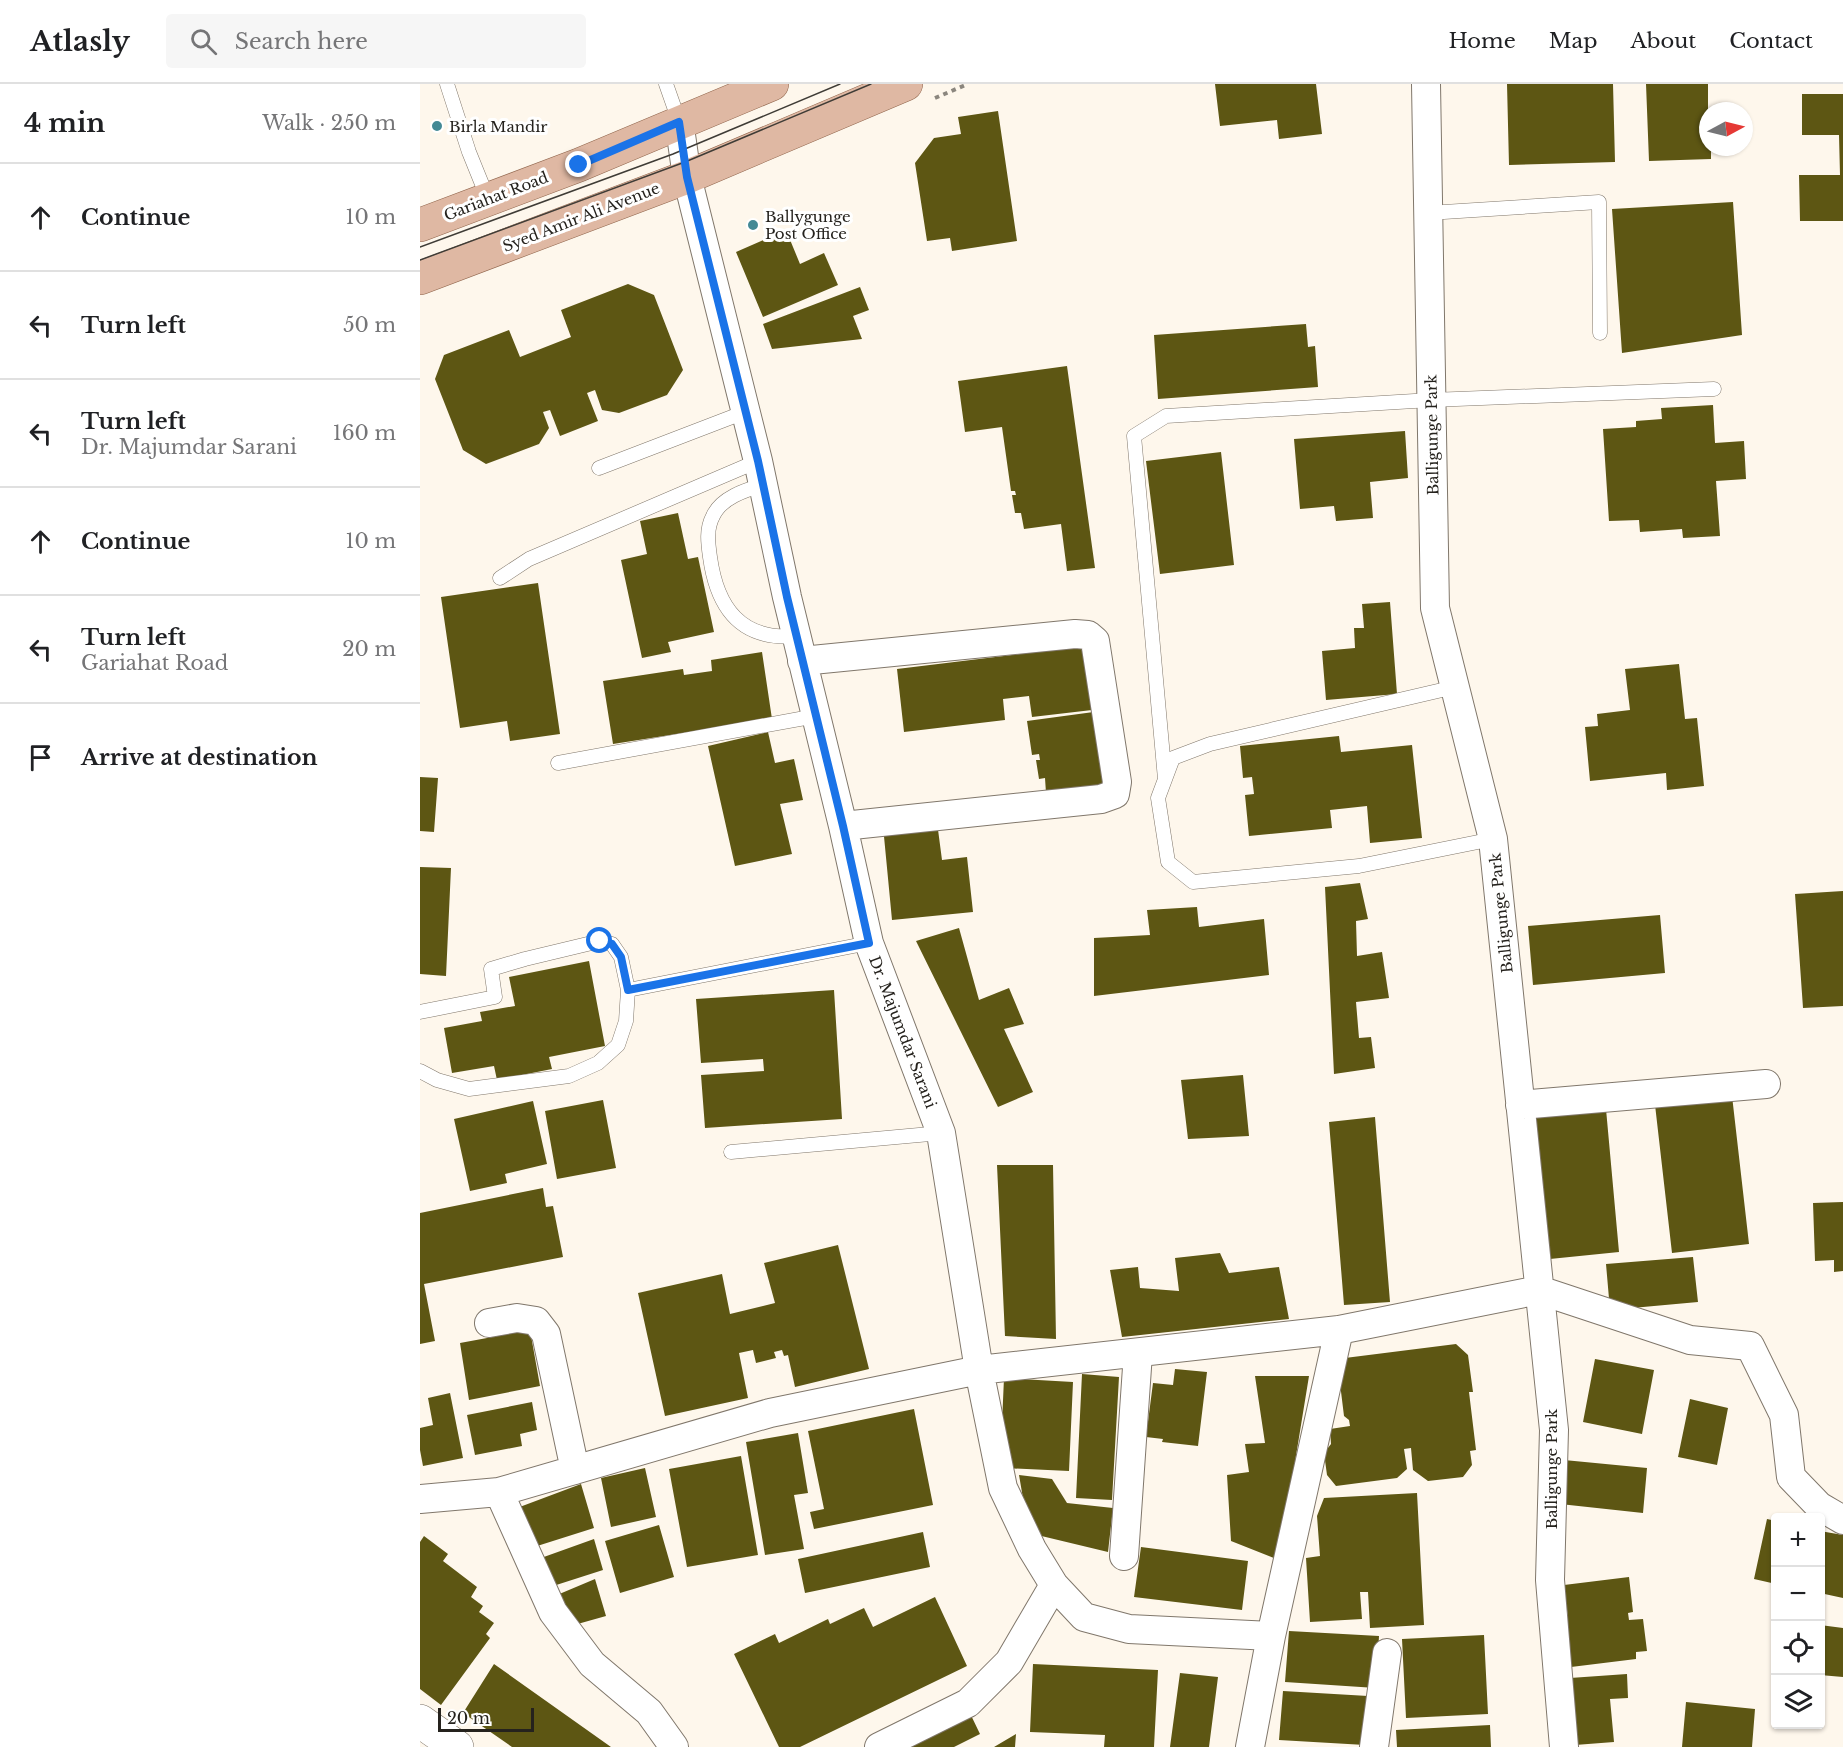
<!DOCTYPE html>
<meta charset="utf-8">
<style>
body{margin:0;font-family:"Libre Baskerville",serif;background:#f6f6f6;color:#202124}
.controls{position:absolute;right:18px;bottom:18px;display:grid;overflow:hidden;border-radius:6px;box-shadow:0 2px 4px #0004}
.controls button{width:54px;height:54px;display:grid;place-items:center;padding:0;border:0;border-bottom:2px solid #e0e0e0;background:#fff;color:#202124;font:30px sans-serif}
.compass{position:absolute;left:1279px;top:18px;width:54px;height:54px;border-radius:50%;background:#fff;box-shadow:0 2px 4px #0004;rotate:83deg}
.scale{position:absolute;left:18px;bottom:15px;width:96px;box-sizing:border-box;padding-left:6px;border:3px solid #25221d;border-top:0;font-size:16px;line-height:21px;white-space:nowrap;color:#25221d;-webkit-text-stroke:4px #fff;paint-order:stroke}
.stop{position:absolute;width:18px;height:18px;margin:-14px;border:4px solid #1a73e8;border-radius:50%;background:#fff}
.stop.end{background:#1a73e8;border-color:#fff;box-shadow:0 2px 6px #0008}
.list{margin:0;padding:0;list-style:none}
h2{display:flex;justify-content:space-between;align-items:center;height:78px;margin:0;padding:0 24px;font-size:26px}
h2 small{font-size:20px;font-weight:400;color:#757577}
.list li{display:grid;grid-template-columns:39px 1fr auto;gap:18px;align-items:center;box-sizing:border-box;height:108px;padding:0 24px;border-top:2px solid #e0e0e0}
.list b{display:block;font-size:22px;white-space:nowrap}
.list p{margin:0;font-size:20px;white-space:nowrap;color:#757577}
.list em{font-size:20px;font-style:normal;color:#757577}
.icon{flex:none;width:33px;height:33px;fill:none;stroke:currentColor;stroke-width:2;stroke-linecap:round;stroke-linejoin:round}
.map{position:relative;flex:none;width:1423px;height:1663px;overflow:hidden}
header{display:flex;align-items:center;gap:36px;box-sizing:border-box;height:84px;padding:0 30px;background:#fff;border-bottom:2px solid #e0e0e0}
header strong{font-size:28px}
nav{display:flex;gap:33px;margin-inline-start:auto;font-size:21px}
.search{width:420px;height:54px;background:#f6f6f6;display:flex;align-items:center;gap:15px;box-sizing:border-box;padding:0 21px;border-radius:6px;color:#757577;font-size:22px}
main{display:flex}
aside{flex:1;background:#fff}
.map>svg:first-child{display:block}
.building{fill:#5d5613}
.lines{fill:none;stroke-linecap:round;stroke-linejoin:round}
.service-casing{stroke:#80776b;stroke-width:15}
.minor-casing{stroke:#80776b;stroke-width:30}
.tertiary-casing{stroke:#80776b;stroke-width:34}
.primary-casing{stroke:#90654c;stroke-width:34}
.path{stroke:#8b867e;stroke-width:4;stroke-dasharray:4.5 4.5;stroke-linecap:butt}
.service{stroke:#fff;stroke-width:14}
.minor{stroke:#fff;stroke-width:28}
.tertiary{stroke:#fff;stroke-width:33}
.primary{stroke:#dfb8a3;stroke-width:33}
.tram{stroke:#3f3c36;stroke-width:1.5}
.route{stroke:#1a73e8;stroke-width:8}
.poi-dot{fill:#438995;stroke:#fff;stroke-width:2}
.labels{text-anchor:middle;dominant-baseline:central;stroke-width:6;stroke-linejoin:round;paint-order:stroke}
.poi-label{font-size:15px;fill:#25221d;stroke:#fff;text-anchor:start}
.street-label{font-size:15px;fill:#25221d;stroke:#fff}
</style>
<header>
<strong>Atlasly</strong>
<div class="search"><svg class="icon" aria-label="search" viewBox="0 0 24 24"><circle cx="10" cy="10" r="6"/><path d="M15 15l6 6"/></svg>Search here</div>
<nav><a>Home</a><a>Map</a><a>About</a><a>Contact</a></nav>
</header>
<main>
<aside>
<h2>4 min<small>Walk · 250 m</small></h2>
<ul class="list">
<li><svg class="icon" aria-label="ahead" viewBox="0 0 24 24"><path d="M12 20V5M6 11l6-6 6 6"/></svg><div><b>Continue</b></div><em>10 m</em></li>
<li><svg class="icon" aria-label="left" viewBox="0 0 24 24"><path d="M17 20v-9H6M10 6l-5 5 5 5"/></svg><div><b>Turn left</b></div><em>50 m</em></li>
<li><svg class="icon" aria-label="left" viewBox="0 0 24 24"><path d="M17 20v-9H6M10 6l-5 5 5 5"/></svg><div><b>Turn left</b><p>Dr. Majumdar Sarani</p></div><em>160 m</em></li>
<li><svg class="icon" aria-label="ahead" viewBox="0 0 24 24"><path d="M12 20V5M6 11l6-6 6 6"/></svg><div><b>Continue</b></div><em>10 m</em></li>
<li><svg class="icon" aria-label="left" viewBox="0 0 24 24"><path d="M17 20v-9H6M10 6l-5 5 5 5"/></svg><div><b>Turn left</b><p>Gariahat Road</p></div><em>20 m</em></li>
<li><svg class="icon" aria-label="arrive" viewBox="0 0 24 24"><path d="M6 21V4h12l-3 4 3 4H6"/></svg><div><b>Arrive at destination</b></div></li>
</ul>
</aside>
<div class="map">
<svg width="1423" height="1663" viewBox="0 0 1423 1663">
<rect width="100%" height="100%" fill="#fef7ec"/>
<path class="building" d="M 795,0 L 896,0 L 902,50 L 859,55 L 857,36 L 800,42 Z
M 1087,0 L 1193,0 L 1195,78 L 1089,81 Z
M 1226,0 L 1288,0 L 1288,63 L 1291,63 L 1291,75 L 1229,77 Z
M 1382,10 L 1423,10 L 1423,137 L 1380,137 L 1379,91 L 1420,91 L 1419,51 L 1382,51 Z
M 578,27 L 597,157 L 532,167 L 530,154 L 507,157 L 495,79 L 514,54 L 541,50 L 538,33 Z
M 1313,118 L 1322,251 L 1202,269 L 1192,125 Z
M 366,146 L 380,180 L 404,169 L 418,201 L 343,233 L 316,168 Z
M 208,200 L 234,211 L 263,286 L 247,311 L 199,329 L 182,326 L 175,306 L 167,309 L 178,337 L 140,352 L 130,326 L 123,328 L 129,344 L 119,360 L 66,380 L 43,366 L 15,295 L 24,271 L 89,246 L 100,273 L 151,253 L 141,226 Z
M 440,203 L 449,226 L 433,232 L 442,255 L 352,265 L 343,240 Z
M 886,240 L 888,263 L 895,262 L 898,303 L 738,315 L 734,251 Z
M 647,282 L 675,484 L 647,487 L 641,440 L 604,445 L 601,429 L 595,429 L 592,411 L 596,411 L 595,407 L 591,407 L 582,343 L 545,348 L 538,297 Z
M 1293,321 L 1295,359 L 1324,357 L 1326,395 L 1296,397 L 1300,452 L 1263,454 L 1262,445 L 1220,448 L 1219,436 L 1189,437 L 1183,345 L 1216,343 L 1216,337 L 1242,335 L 1241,324 Z
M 985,347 L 988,394 L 950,398 L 953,434 L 916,437 L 914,422 L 880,425 L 874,355 Z
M 801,368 L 814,481 L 740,490 L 726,377 Z
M 258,429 L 268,475 L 278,473 L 294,548 L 248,558 L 251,568 L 222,574 L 201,476 L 227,470 L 220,437 Z
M 118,499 L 140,650 L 90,657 L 87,637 L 40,644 L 21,513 Z
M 970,518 L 977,610 L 906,616 L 902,567 L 935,564 L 934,544 L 944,544 L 942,520 Z
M 665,562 L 672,626 L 612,633 L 609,612 L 583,615 L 585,636 L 484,648 L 477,585 Z
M 342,568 L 352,635 L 193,660 L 183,597 L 263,585 L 264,591 L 292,587 L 291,576 Z
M 1259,580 L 1265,635 L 1277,634 L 1284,702 L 1247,706 L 1246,689 L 1170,697 L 1165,643 L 1178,642 L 1177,630 L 1210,626 L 1205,585 Z
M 681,627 L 690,707 L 626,709 L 625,694 L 619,695 L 616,676 L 620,676 L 619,670 L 612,671 L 607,637 Z
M 348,648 L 355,679 L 374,675 L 383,716 L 360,720 L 372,770 L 315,782 L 288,662 Z
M 919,652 L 921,668 L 992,661 L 1002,754 L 950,759 L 947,722 L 910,726 L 912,744 L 829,752 L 825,711 L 834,710 L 832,693 L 823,694 L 820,662 Z
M 0,693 L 18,694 L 14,748 L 0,747 Z
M 517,738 L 522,776 L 547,773 L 553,828 L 472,836 L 463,742 Z
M 0,783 L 31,784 L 26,892 L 0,890 Z
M 940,799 L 948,835 L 936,837 L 937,872 L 962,868 L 969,914 L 936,918 L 939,954 L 951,953 L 955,984 L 914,990 L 905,803 Z
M 1423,807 L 1423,922 L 1383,924 L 1375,810 Z
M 777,823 L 779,843 L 844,835 L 849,891 L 674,912 L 674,854 L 730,851 L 727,826 Z
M 1240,831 L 1245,889 L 1113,901 L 1108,842 Z
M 539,844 L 559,916 L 589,904 L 604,940 L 584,945 L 613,1008 L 578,1023 L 496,857 Z
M 169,877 L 185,962 L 129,973 L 132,985 L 77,996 L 74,982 L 32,989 L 24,944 L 62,937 L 60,928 L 95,922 L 89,893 Z
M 414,906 L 422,1035 L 285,1044 L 281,991 L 344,987 L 343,975 L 281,979 L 276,915 Z
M 823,991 L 829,1052 L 768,1055 L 761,996 Z
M 1311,1003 L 1329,1160 L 1252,1169 L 1234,1012 Z
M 1185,1014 L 1199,1168 L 1120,1176 L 1106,1021 Z
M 183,1016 L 196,1084 L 137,1095 L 125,1027 Z
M 113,1017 L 127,1080 L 85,1090 L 87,1099 L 50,1107 L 34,1035 Z
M 955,1033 L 970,1218 L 924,1221 L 909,1038 Z
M 577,1081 L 633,1081 L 636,1255 L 585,1252 Z
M 123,1104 L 126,1123 L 133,1122 L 143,1173 L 4,1200 L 15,1257 L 0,1260 L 0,1129 Z
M 1423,1118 L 1423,1187 L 1414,1188 L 1414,1176 L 1395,1177 L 1393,1119 Z
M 418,1161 L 449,1285 L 375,1303 L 368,1271 L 364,1272 L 362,1266 L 354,1268 L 356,1274 L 336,1279 L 333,1266 L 319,1269 L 328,1314 L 245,1332 L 218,1209 L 302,1190 L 310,1230 L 355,1219 L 344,1179 Z
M 800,1169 L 809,1189 L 859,1183 L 869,1235 L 702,1253 L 690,1186 L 718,1183 L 720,1204 L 759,1207 L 755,1174 Z
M 1273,1173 L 1278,1218 L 1190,1226 L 1186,1180 Z
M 110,1246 L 120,1302 L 49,1316 L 40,1259 Z
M 1036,1260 L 1048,1271 L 1053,1308 L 1049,1308 L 1056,1366 L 1050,1367 L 1052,1381 L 1043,1393 L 1008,1397 L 993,1386 L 991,1364 L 984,1365 L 987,1385 L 977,1394 L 916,1402 L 907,1391 L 904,1369 L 911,1360 L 910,1345 L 930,1342 L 929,1336 L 924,1332 L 917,1275 Z
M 1175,1275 L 1234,1286 L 1222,1350 L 1163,1338 Z
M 755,1285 L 787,1288 L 778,1362 L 742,1358 L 743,1355 L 726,1353 L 733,1299 L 753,1301 Z
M 662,1290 L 699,1293 L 692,1416 L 656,1414 Z
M 835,1292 L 889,1292 L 859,1476 L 811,1457 L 807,1391 L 829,1388 L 825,1360 L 845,1359 Z
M 584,1294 L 653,1298 L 649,1387 L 584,1384 L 581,1362 Z
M 30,1309 L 43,1374 L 3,1382 L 0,1366 L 0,1344 L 13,1341 L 8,1314 Z
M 1270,1315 L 1308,1324 L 1297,1381 L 1258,1373 Z
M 112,1318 L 117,1346 L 100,1350 L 102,1362 L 55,1371 L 47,1331 Z
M 494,1325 L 513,1421 L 394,1445 L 390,1428 L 404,1425 L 388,1347 Z
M 378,1349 L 388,1409 L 374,1411 L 384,1465 L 345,1471 L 326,1358 Z
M 321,1372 L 338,1471 L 267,1483 L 249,1385 Z
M 1144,1376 L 1227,1384 L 1223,1429 L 1140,1420 Z
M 225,1384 L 236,1433 L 191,1443 L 181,1394 Z
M 599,1391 L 632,1395 L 647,1419 L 693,1424 L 688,1468 L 609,1449 Z
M 161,1400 L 174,1444 L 114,1463 L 97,1424 Z
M 997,1409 L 1004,1541 L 950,1544 L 948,1508 L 940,1508 L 942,1535 L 890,1538 L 886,1474 L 900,1472 L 897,1432 L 904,1414 Z
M 1347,1435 L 1356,1437 L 1356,1500 L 1334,1495 Z
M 239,1441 L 254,1493 L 200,1509 L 185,1457 Z
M 1400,1447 L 1423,1451 L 1423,1514 L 1400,1509 Z
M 503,1448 L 510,1483 L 385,1509 L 378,1475 Z
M 4,1452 L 28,1470 L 23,1477 L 57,1503 L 51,1513 L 63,1522 L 59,1528 L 74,1539 L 66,1550 L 70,1554 L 21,1621 L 0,1605 L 0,1458 Z
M 174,1455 L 183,1486 L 130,1503 L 121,1474 Z
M 721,1463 L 828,1477 L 822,1526 L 714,1513 Z
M 1209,1493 L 1213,1528 L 1208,1529 L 1209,1536 L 1223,1535 L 1227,1567 L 1216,1568 L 1216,1575 L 1151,1583 L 1142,1535 L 1148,1534 L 1144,1501 Z
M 175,1495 L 186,1532 L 154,1541 L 137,1511 Z
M 515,1513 L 547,1582 L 380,1663 L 359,1663 L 314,1570 L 355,1550 L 359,1559 L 408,1535 L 410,1540 L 444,1524 L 453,1543 Z
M 1400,1541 L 1423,1544 L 1423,1593 L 1400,1591 Z
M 869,1547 L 959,1552 L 956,1604 L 865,1598 Z
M 1064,1551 L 1068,1630 L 986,1634 L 982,1555 Z
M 74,1580 L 191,1663 L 92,1663 L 43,1629 Z
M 613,1580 L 738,1586 L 734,1663 L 684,1663 L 685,1651 L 610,1648 Z
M 760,1589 L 798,1593 L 789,1663 L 750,1663 Z
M 1207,1590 L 1208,1614 L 1190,1615 L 1194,1658 L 1155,1661 L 1150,1594 Z
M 863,1607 L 948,1612 L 945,1661 L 859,1656 Z
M 1266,1618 L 1335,1625 L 1332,1663 L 1262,1663 Z
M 547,1623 L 560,1650 L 534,1663 L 465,1663 Z
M 1070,1641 L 1071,1663 L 977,1663 L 976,1646 Z
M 596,1650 L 595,1663 L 574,1663 Z"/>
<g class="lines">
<defs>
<path id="service" d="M 27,0 L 49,68 L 68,115
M 246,0 L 259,37
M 1008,129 L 1179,118 L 1180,249
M 179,384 L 325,328
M 343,401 C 325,406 301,414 293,432 C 286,445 288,459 290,473 C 297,524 321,557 377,552
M 80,494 L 109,475 L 338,377
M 1035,603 L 790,660 L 753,674 L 738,714 L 748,778 L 773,798 L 939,782 L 1073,755
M 138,679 L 396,632
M 745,695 L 714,352 L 746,332 L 1011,316 L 1294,305
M 208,906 L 449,859
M 0,928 L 75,913 L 71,885 L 105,875 L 180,857 L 192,860 L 201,873 L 208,906 L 206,937 L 198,961 L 178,979 L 149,992 L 49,1005 L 17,996 L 0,987
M 311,1068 L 521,1049"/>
<path id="minor" d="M 1006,0 L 1015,524 L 1073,755 L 1134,1346 L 1130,1496 L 1144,1663
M 259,37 L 267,93 L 338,377 L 367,513 L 423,742 L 449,859 L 521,1049 L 559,1286 L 583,1404 L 612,1465 L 634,1501 L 664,1533 L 709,1545 L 851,1552
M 382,577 L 655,550 L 668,551 L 675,557 L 697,698 L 695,710 L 681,715 L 423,742
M 1100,1021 L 1346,1000
M 69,1239 L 97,1234 L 116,1237 L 126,1250 L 155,1386
M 0,1415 L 79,1408
M 704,1472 L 718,1269
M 254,1663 L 229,1628 L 172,1580 L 133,1528 L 79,1408 L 350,1329 L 559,1286 L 919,1246 L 1119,1206 L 1270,1256 L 1330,1262 L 1364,1331 L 1371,1393 L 1399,1422 L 1423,1436
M 459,1663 L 548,1619 L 589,1578 L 634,1501
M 830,1663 L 851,1552 L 919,1246
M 954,1663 L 967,1569"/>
<path id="tertiary" d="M 0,1637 L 37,1663"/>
<path id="primary" d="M 0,141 L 159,81 L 352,0
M 0,194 L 267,93 L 486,0"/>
</defs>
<use href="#service" class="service-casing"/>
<use href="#minor" class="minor-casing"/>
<use href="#tertiary" class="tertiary-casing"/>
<use href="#primary" class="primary-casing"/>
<path class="path" d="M 515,14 L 548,0"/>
<use href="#service" class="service"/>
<use href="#minor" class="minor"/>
<use href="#tertiary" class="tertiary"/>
<use href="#primary" class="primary"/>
<path class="tram" d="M 0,163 L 253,70 L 420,0
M 0,176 L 265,78 L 451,0"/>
</g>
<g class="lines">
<path class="route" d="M 159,81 L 259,38 L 267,93 L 338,377 L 367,513 L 423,742 L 449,859 L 208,906 L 201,873 L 192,860 L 180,857"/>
</g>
<g class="poi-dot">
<circle cx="17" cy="42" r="6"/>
<circle cx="333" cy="141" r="6"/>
</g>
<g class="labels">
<g class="poi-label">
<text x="29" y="42">Birla Mandir</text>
<text x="345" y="132">Ballygunge<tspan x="345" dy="17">Post Office</tspan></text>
</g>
<g class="street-label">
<text transform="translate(76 112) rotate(-21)">Gariahat Road</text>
<text transform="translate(161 133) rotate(-21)">Syed Amir Ali Avenue</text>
<text transform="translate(1012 351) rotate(-91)">Balligunge Park</text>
<text transform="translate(1081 829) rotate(-96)">Balligunge Park</text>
<text transform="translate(483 948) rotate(69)">Dr. Majumdar Sarani</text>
<text transform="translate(1131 1385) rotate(-90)">Balligunge Park</text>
</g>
</g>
</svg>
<div class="controls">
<button>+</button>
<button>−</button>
<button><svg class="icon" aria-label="locate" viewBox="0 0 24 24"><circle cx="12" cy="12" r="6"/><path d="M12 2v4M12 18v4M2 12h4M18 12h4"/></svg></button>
<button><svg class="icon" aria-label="layers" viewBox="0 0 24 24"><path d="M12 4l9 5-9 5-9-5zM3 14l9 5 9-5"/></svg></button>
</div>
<svg class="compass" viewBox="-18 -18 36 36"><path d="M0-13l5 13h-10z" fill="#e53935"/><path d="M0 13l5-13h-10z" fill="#757577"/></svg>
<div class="scale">20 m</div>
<div class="stop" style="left:180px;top:857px"></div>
<div class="stop end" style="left:159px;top:81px"></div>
</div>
</main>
